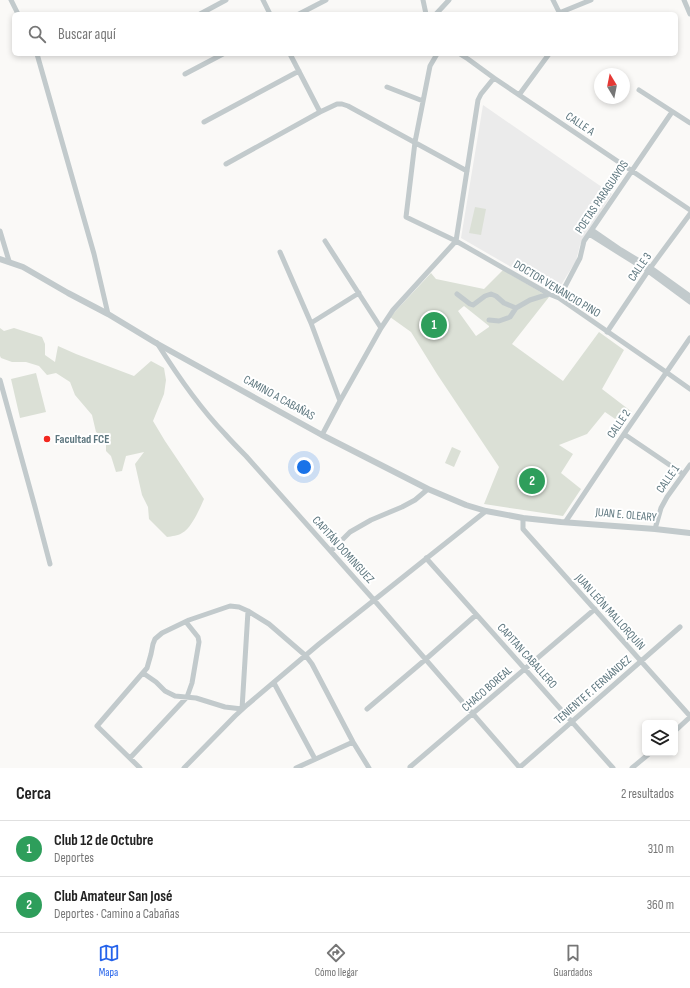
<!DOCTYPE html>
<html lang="es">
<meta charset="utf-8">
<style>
body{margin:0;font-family:"Sofia Sans Condensed",sans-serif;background:#f2f2f2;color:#222}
.controls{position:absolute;right:12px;bottom:12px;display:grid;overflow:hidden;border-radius:6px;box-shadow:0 2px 6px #0003}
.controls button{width:36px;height:36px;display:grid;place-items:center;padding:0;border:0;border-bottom:1px solid #e0e0e0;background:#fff;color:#222;font:20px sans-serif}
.compass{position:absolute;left:594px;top:68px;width:36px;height:36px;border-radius:50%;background:#fff;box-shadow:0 2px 6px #0003;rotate:350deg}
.you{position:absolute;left:304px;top:467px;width:14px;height:14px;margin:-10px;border:3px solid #fff;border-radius:50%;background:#1a73e8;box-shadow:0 0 0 6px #1a73e833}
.badge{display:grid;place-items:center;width:26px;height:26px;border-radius:50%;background:#2563eb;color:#fff;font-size:13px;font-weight:700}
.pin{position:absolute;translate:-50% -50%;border:2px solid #fff;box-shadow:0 1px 4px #0006}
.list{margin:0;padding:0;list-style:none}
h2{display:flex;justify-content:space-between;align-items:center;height:52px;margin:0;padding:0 16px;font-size:17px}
h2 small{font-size:13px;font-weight:400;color:#767676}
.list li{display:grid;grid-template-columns:26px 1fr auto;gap:12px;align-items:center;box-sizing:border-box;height:56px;padding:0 16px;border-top:1px solid #e0e0e0}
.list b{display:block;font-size:15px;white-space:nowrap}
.list p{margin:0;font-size:13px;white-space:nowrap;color:#767676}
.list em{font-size:13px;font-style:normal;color:#767676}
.icon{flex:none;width:22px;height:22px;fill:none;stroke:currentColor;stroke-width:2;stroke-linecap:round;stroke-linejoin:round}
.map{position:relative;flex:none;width:690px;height:768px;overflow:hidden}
.search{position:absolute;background:#fff;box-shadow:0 2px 6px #0003;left:12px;right:12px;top:12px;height:44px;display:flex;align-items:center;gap:10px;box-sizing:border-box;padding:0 14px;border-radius:6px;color:#767676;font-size:15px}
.sheet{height:164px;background:#fff}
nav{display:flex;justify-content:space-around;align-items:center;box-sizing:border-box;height:56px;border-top:1px solid #e0e0e0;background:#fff;font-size:11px;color:#767676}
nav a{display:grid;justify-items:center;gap:2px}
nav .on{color:#2563eb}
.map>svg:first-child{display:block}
.built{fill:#ebebeb}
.green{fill:#dbe0d6;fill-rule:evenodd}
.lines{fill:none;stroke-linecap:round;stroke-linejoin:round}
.minor{stroke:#c2cacc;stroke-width:5}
.tertiary{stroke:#c2cacc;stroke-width:6}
.poi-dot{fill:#f2281f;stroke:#fff;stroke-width:1.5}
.labels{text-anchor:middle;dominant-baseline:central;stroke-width:4;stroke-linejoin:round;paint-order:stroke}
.street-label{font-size:12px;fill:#5e777f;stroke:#fff}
.poi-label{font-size:12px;font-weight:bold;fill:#5e777f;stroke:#fff;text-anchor:start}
</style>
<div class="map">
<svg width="690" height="768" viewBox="0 0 690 768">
<rect width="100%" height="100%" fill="#faf9f7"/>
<path class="built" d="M 483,105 L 612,194 L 580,245 L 576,261 L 556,293 L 461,238 Z"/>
<path class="green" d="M 475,207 L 486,209 L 481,235 L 469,233 Z
M 503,270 L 549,297 L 512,344 L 563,381 L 599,332 L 624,350 L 602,389 L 632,412 L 624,425 L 605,412 L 587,434 L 559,445 L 573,454 L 561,473 L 581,489 L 563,516 L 484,504 L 499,467 L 437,374 L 411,332 L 390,317 L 431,273 L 436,279 L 484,289 ZM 464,306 L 489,326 L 489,327 L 476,336 L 458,311 Z
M 0,328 L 4,331 L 14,328 L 42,337 L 45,344 L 45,355 L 55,362 L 58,346 L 76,354 L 134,376 L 151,361 L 164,368 L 166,380 L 164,394 L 153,421 L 165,441 L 204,499 C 200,508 191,529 182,533 C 178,536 172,536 167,537 L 149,519 L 148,507 L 142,495 L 135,464 L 144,452 L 126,456 L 122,471 L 116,472 L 111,456 L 106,451 L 106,439 L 96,432 L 92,415 L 75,395 L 70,382 L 56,373 L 47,375 L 39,366 L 26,362 L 12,362 L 1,358 L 0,356 Z
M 36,373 L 46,412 L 20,418 L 11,379 Z
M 452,447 L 461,451 L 454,467 L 445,463 Z"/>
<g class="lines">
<path class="minor" d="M 11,0 L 18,14
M 263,0 L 270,14
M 423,0 L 426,14
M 553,0 L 560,14
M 684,0 L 690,14
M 559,13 L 591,0
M 200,14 L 226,0
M 299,14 L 326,0
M 436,14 L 449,0
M 37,54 L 94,254 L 108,314
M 290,54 L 320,112
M 437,54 L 430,66 L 415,142 L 406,217 L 456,241 L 549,294 L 559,298 L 666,372 L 690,389
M 460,54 L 468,59 L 494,78 L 690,210
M 185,74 L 223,54
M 387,87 L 423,101
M 639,90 L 690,123
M 519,95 L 549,54
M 204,122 L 299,71
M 226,164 L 320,112 L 337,104 L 342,104 L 348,106 L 467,171
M 592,230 L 621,250 L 651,268 L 690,296
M 0,231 L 9,261
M 589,234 L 648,271 L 690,302
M 325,241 L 381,328
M 280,252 L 311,323 L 340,401
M 457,294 L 470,304 L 473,305 L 485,296 L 491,294 L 496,296 L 504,303 L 516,308 L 530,300 L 549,294
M 559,298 L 580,258 L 584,241 L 672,112
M 489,320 L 499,321 L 510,317 L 516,308
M 311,323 L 359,293
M 607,332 L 648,271 L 690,214
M 157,343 C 177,375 199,407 225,434 C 232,442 239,449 246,456 L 374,600 L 520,768
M 0,380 L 35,507 L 50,564
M 624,434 L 683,474
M 322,435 L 340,401 L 381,328 L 393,310 L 456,241 L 478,100 L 481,94 L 494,78
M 523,518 L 523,529 L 690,716
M 566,521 L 624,434 L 690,338
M 655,529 L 661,508 L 667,497 L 690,465
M 331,551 L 350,532 L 371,520 L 402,507 L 415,500 L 428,489
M 426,558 L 613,768
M 143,673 L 156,682 L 165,691 L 175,696 L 196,698 L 225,707 L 242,709 L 248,611
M 274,683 L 315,759
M 367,709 L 426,659 L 476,615
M 675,731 L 690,717
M 130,758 L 187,697 L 192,683 L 199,642 L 198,637 L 186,622
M 410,767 L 595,609
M 140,768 L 97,726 L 147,668 L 151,654 L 153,644 L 155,639 L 162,633 L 189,620 L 230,606 L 239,607 L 248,611 L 269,624 L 306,656 L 312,664 L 353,742 L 369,768
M 184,768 L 235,716 L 247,705 L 319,644 L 486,511
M 296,768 L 353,742
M 519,768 L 680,627
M 632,768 L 650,753"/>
<path class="tertiary" d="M 0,259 L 23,267 L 68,293 L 108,314 L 156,343 L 322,435 L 428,489 L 466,505 L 486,511 L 523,518 L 561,522 L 655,529 L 690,533"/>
</g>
<circle class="poi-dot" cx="47" cy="439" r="4"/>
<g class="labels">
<g class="street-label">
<text transform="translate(580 124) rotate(34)">CALLE A</text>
<text transform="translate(602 197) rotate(-56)">POETAS PARAGUAYOS</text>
<text transform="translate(640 267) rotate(-55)">CALLE 3</text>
<text transform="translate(557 289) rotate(31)">DOCTOR VENANCIO PINO</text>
<text transform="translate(279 398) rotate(29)">CAMINO A CABAÑAS</text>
<text transform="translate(619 424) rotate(-56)">CALLE 2</text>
<text transform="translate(668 479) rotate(-55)">CALLE 1</text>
<text transform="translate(626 515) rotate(5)">JUAN E. OLEARY</text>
<text transform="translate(343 550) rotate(48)">CAPITÁN DOMINGUEZ</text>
<text transform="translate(610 612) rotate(48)">JUAN LEÓN MALLORQUÍN</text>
<text transform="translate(527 656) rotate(48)">CAPITAN CABALLERO</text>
<text transform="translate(487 689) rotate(-41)">CHACO BOREAL</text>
<text transform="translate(593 690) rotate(-41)">TENIENTE F. FERNÁNDEZ</text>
</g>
<g class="poi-label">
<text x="55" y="439">Facultad FCE</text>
</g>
</g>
</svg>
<div class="controls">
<button><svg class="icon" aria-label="layers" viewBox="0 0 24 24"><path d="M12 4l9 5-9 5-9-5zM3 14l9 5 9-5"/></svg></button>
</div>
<svg class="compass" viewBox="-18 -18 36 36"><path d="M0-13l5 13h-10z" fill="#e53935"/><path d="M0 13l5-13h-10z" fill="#767676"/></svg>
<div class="you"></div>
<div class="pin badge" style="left:434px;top:325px;background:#2e9e5b">1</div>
<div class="pin badge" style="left:532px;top:481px;background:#2e9e5b">2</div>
<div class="search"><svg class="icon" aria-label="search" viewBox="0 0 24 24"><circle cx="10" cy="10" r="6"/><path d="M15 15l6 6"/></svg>Buscar aquí</div>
</div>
<section class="sheet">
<h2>Cerca<small>2 resultados</small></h2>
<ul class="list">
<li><span class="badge" style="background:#2e9e5b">1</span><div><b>Club 12 de Octubre</b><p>Deportes</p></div><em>310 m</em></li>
<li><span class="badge" style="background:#2e9e5b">2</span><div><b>Club Amateur San José</b><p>Deportes · Camino a Cabañas</p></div><em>360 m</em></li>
</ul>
</section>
<nav>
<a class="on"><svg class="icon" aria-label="map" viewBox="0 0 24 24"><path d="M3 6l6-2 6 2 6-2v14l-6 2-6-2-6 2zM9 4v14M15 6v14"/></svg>Mapa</a>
<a><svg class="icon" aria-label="directions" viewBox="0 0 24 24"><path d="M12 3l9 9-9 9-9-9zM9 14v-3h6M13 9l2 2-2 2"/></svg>Cómo llegar</a>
<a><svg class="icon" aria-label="saved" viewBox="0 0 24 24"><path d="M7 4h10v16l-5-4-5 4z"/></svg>Guardados</a>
</nav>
